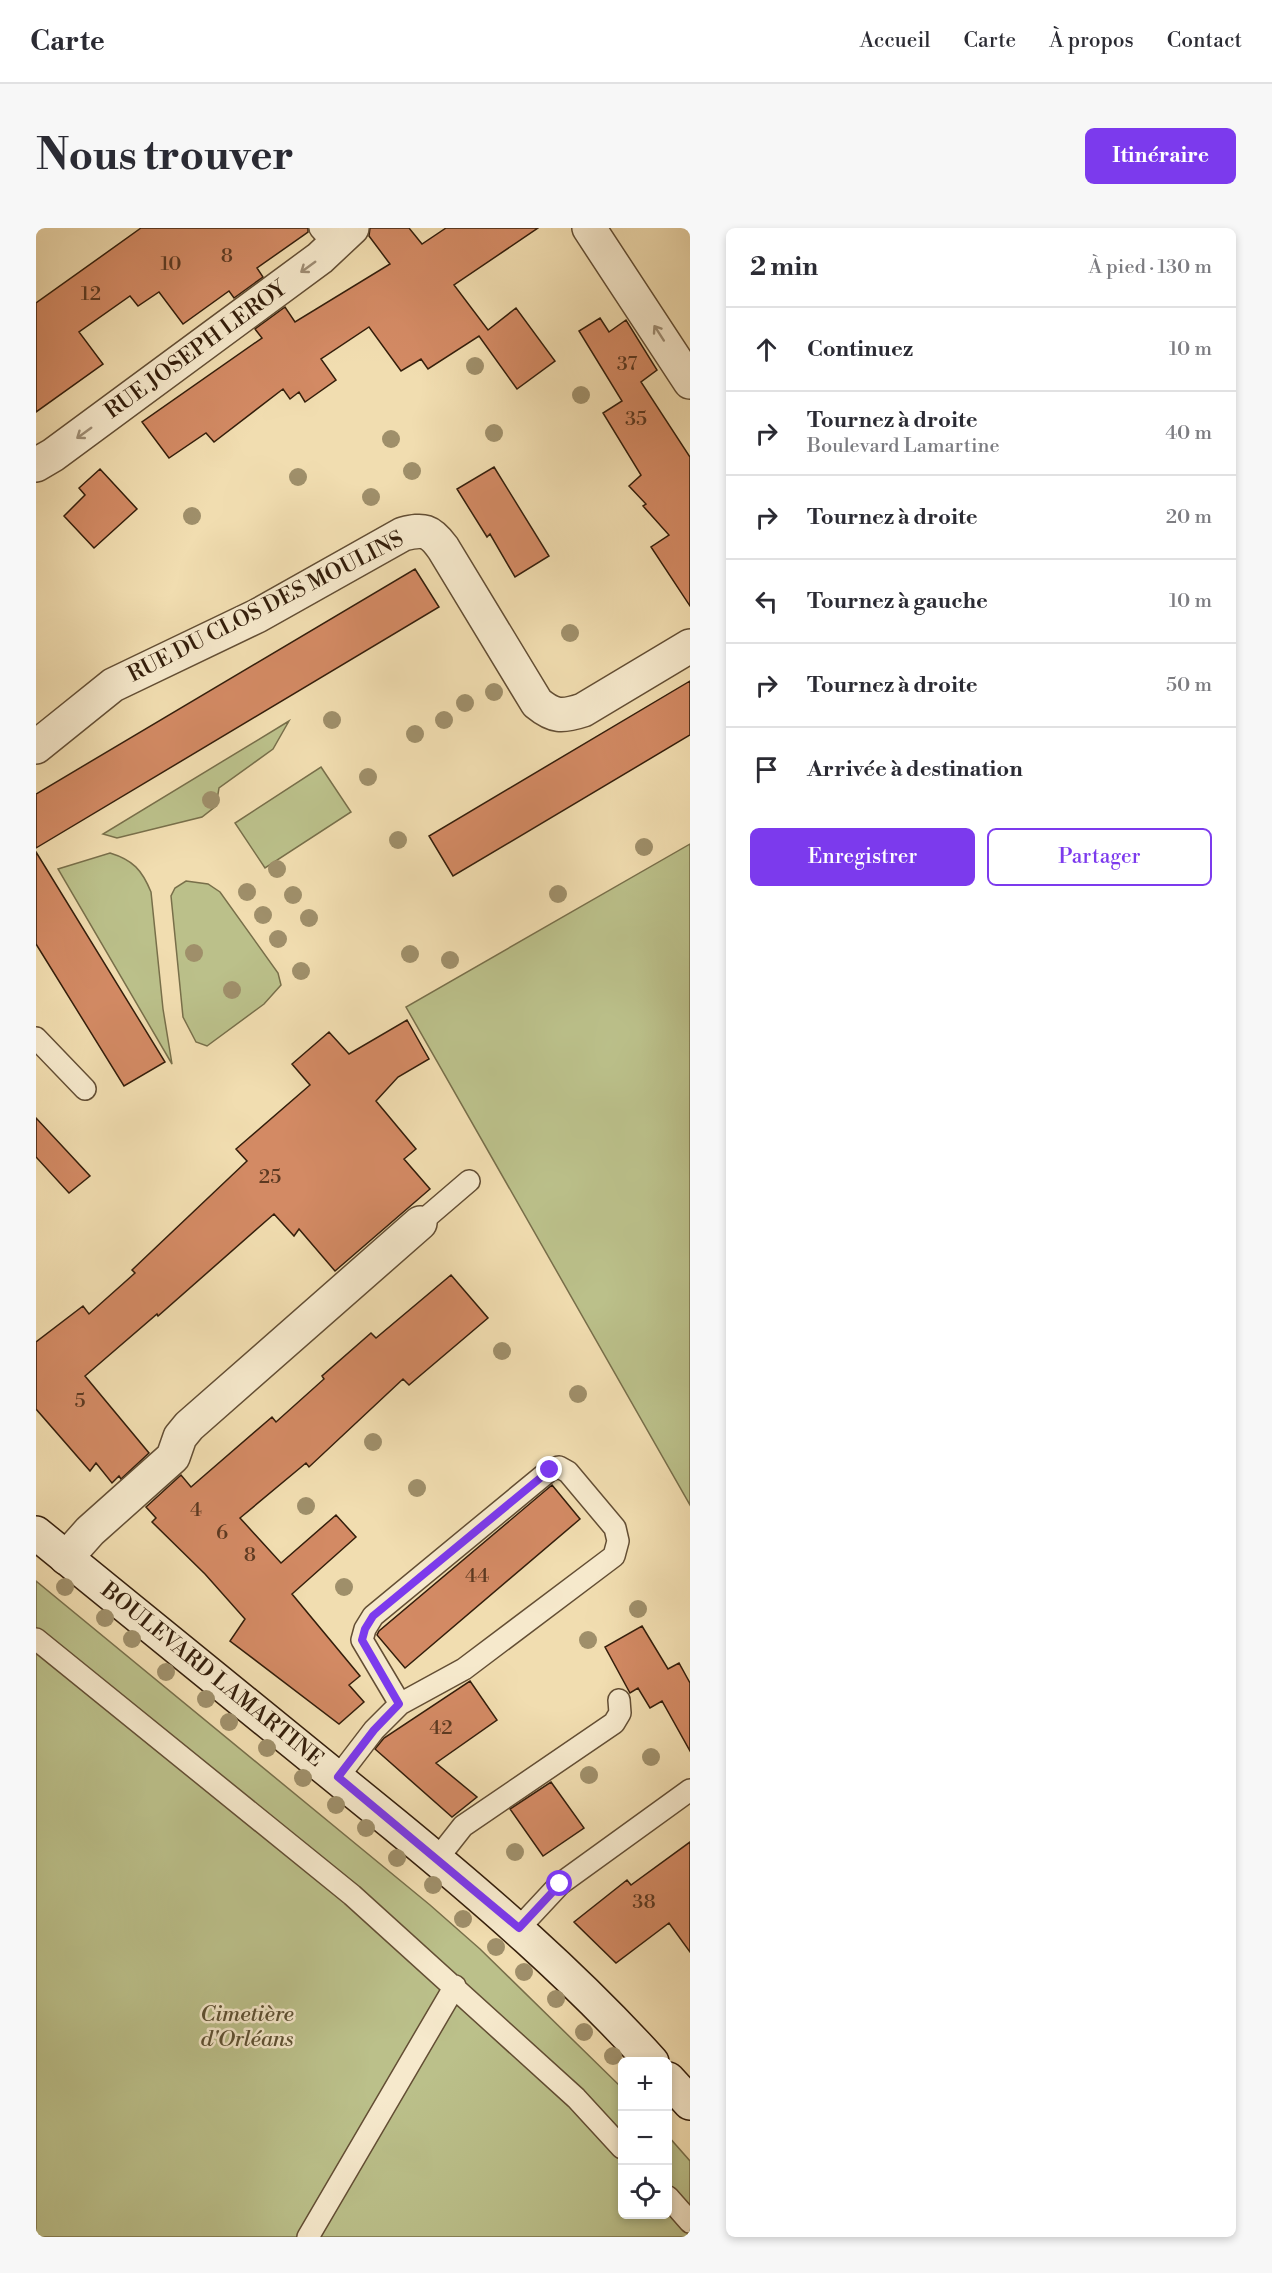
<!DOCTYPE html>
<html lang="fr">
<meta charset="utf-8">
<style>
body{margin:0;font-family:"Libre Bodoni",serif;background:#f7f7f7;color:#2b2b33}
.controls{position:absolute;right:18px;bottom:18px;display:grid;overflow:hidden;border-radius:9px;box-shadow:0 3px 9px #0003}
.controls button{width:54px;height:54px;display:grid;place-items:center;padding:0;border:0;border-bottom:2px solid #e1e1e2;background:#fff;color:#2b2b33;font:30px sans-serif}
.stop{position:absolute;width:18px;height:18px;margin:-14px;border:4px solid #7c3aed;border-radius:50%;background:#fff}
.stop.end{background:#7c3aed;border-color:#fff;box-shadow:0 2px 6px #0008}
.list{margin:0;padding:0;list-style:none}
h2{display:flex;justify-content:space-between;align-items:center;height:78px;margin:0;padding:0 24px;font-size:26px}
h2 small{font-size:20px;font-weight:400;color:#7c7c81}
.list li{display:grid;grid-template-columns:39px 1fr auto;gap:18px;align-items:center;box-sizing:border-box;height:84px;padding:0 24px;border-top:2px solid #e1e1e2}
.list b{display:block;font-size:22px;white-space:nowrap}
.list p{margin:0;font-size:20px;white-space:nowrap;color:#7c7c81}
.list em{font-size:20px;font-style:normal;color:#7c7c81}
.actions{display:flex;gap:12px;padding:18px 24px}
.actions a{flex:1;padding:14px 0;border:2px solid #7c3aed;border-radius:9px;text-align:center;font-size:21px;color:#7c3aed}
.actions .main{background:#7c3aed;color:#fff}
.icon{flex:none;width:33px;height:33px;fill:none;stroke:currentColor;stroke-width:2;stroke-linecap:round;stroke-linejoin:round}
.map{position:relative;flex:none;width:654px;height:2009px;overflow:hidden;border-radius:9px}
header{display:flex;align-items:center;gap:36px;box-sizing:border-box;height:84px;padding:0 30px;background:#fff;border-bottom:2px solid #e1e1e2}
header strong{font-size:28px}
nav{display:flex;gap:33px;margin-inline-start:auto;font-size:21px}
.intro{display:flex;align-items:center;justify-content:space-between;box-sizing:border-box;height:144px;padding:0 36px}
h1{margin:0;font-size:42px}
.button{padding:15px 27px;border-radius:9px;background:#7c3aed;color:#fff;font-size:21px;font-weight:700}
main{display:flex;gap:36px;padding:0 36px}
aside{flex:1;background:#fff;border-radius:9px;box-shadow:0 3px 9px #0003}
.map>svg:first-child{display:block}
.green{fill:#bbc08a;stroke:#786f4a;stroke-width:1.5}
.building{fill:#d38a64;stroke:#341e0b;stroke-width:1.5}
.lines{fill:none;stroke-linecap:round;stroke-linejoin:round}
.lane-casing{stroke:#634e34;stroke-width:24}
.street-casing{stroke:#634e34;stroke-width:36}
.secondary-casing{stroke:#341e0b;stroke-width:36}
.lane{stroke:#f6e9cc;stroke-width:21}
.street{stroke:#f6e9cc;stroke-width:33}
.secondary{stroke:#f6e9cc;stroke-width:33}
.tree{fill:#9f8f6a}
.oneway{stroke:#9f8e75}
.route{stroke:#7c3aed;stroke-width:8}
.labels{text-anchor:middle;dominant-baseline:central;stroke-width:5;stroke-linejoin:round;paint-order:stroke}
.number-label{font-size:20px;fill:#5c3921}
.street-label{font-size:22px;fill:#341e0b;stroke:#f6e9cc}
.park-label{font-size:22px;font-style:italic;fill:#5c4f31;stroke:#f6e9cc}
</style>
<header>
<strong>Carte</strong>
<nav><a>Accueil</a><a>Carte</a><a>À propos</a><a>Contact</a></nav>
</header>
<div class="intro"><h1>Nous trouver</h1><a class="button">Itinéraire</a></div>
<main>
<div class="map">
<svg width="654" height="2009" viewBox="0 0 654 2009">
<rect width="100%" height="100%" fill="#f1ddb0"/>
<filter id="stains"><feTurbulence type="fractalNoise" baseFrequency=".00333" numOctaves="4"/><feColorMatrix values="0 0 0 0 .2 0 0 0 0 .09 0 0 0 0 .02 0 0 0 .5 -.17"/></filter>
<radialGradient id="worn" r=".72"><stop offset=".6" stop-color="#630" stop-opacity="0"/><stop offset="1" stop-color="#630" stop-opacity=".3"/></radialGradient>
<path class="green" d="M 253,493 L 237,521 L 183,560 L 180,578 L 166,589 L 81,610 L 67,606 Z
M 285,539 L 315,584 L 229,640 L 199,595 Z
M 654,616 L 654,1277 L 370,779 Z
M 74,625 C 97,632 106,642 115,664 L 127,781 L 136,836 L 22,641 Z
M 150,653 L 172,656 L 184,664 L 242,745 L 245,757 L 228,776 L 171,818 L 160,814 L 147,789 L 135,668 L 139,660 Z
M 0,1353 L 394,1677 L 444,1721 L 586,1860 L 586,1986 L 632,1986 L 632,1908 L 654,1933 L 654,2009 L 0,2009 Z"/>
<path class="building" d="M 105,0 L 272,0 L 272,4 L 221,40 L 227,49 L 198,70 L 193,63 L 147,96 L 123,64 L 102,78 L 94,68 L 43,104 L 67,136 L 0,184 L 0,75 Z
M 334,0 L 373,0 L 386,16 L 410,0 L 502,0 L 418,57 L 452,102 L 480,80 L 519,133 L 481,161 L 443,108 L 392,141 L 385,131 L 365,143 L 333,99 L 285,131 L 300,152 L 269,174 L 263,164 L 254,171 L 247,161 L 178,214 L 170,205 L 133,230 L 106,194 L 226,110 L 219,101 L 249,79 L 259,94 L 354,36 L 333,8 Z
M 564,90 L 573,104 L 590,92 L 621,142 L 605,154 L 654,229 L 654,378 L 615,319 L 633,307 L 607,278 L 610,276 L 593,258 L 605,247 L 567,185 L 586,173 L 543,103 Z
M 458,239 L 513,328 L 479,349 L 454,306 L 451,309 L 421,261 Z
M 64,241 L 101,281 L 58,320 L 28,288 L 49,267 L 43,260 Z
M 379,341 L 403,379 L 0,620 L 0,566 Z
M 654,453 L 654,507 L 417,648 L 393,608 Z
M 0,624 L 129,834 L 88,858 L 0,716 Z
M 371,792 L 393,831 L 362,849 L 340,873 L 380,921 L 368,931 L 394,961 L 299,1043 L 263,1001 L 258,1008 L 238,986 L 122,1088 L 121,1086 L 49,1148 L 113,1225 L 85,1251 L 83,1248 L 76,1255 L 60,1235 L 54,1243 L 0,1181 L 0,1114 L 47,1078 L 53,1086 L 99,1045 L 96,1042 L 211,933 L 200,921 L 274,857 L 256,836 L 293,804 L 313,826 Z
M 0,890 L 54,948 L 33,965 L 0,929 Z
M 415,1047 L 452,1090 L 373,1157 L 367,1151 L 273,1239 L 270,1235 L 204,1290 L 245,1335 L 300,1287 L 320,1309 L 256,1366 L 324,1448 L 313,1457 L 328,1474 L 303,1496 L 194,1413 L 209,1391 L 169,1346 L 116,1294 L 120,1290 L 110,1279 L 145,1247 L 155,1259 L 236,1189 L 240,1194 L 288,1151 L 286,1148 L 335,1105 L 340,1110 Z
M 516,1257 L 544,1291 L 369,1440 L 341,1407 L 343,1403 Z
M 606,1398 L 632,1441 L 643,1435 L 654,1455 L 654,1523 L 626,1473 L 614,1480 L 602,1460 L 594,1465 L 569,1419 Z
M 434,1453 L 461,1492 L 400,1535 L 441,1569 L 416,1589 L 339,1521 L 348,1510 Z
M 515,1554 L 548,1600 L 507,1628 L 474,1581 Z
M 654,1614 L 654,1724 L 633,1695 L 580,1735 L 538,1694 L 591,1652 L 595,1657 Z"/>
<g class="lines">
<defs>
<path id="lane" d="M 284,0 L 298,16
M 0,810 L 49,861
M 384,995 L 433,953
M 0,1411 L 316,1667 L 540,1870 L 586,1920
M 302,1549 L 338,1502 L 364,1476 L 428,1441 L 578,1328 L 582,1313 L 579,1300 L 532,1244 L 523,1239 L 514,1242 L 337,1388 L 329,1401 L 326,1412 L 364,1476
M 401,1631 L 427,1598 L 578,1495 L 584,1485 L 583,1472
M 483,1700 L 524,1656 L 654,1562
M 632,1969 L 654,1994
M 272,2009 L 419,1758"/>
<path id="street" d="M 553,0 L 654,154
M 0,237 L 17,227 L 284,30 L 316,0
M 0,519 L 77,457 L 221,388 L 367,306 C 388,301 394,302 407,320 L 501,475 C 518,489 526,489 547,482 L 654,418
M 30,1330 L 54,1303 L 137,1229 L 144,1209 L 153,1198 L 384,995"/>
<path id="secondary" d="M 0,1305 C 119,1403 240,1499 359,1597 C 449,1671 537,1747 616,1834
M 632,1851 L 654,1875"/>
</defs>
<use href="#lane" class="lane-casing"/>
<use href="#street" class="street-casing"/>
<use href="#secondary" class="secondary-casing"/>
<use href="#lane" class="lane"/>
<use href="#street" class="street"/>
<use href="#secondary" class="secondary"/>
</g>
<g class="tree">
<circle cx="439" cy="138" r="9"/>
<circle cx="545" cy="167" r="9"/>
<circle cx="458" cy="205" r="9"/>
<circle cx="355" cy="211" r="9"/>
<circle cx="376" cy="243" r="9"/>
<circle cx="262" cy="249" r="9"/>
<circle cx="335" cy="269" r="9"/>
<circle cx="156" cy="288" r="9"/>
<circle cx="534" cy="405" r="9"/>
<circle cx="458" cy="464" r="9"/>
<circle cx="429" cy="475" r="9"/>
<circle cx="296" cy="492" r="9"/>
<circle cx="408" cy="492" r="9"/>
<circle cx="379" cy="506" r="9"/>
<circle cx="332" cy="549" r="9"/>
<circle cx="175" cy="572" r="9"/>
<circle cx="362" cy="612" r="9"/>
<circle cx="608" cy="619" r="9"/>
<circle cx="241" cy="641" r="9"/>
<circle cx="211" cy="664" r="9"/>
<circle cx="522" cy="666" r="9"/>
<circle cx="257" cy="667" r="9"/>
<circle cx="227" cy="687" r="9"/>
<circle cx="273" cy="690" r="9"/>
<circle cx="242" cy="711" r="9"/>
<circle cx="158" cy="725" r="9"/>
<circle cx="374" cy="726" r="9"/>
<circle cx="414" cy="732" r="9"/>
<circle cx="265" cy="743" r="9"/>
<circle cx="196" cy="762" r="9"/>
<circle cx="466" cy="1123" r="9"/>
<circle cx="542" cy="1166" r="9"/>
<circle cx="337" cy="1214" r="9"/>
<circle cx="381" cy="1260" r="9"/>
<circle cx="270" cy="1278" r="9"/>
<circle cx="29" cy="1359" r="9"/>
<circle cx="308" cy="1359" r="9"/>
<circle cx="602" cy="1381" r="9"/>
<circle cx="69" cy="1390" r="9"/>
<circle cx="96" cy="1411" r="9"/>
<circle cx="552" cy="1412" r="9"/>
<circle cx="130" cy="1444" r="9"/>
<circle cx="170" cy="1471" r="9"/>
<circle cx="193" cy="1494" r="9"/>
<circle cx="231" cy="1520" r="9"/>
<circle cx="615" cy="1529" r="9"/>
<circle cx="553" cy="1547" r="9"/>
<circle cx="267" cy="1550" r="9"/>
<circle cx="300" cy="1577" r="9"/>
<circle cx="330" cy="1600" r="9"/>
<circle cx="479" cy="1624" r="9"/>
<circle cx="361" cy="1630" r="9"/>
<circle cx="397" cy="1657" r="9"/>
<circle cx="427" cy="1691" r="9"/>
<circle cx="460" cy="1719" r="9"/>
<circle cx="488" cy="1744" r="9"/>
<circle cx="520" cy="1771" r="9"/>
<circle cx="548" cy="1804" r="9"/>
<circle cx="577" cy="1828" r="9"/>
</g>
<defs><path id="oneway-shaft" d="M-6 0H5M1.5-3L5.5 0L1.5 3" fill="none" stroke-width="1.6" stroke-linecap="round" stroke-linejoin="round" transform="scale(1.5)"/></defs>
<g class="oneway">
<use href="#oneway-shaft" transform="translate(272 39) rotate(144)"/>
<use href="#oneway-shaft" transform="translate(623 105) rotate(-123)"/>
<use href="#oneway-shaft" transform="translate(48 205) rotate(144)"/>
</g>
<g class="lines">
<path class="route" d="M 514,1242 L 337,1388 L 329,1401 L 326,1412 L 363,1476 L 338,1502 L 302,1549 L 483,1700 L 524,1656"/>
</g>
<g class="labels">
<g class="number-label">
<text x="191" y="28">8</text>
<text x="135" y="36">10</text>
<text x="55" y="66">12</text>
<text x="591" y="136">37</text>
<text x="600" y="191">35</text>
<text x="234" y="949">25</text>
<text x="44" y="1173">5</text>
<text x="160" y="1282">4</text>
<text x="186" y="1305">6</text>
<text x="214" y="1327">8</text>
<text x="441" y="1348">44</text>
<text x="405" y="1500">42</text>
<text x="608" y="1674">38</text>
</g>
<g class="street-label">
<text transform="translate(160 122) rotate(-36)">RUE JOSEPH LEROY</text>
<text transform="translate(230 379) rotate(-27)">RUE DU CLOS DES MOULINS</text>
<text transform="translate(176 1447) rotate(39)">BOULEVARD LAMARTINE</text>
</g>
<g class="park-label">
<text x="211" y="1786">Cimetière<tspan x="211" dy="25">d'Orléans</tspan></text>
</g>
</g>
<rect width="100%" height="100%" filter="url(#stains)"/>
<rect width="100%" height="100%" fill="url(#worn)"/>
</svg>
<div class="controls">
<button>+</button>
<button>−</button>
<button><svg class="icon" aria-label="locate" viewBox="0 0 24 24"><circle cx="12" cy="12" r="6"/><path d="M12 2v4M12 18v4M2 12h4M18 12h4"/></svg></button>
</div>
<div class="stop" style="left:524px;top:1656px"></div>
<div class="stop end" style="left:514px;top:1242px"></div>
</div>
<aside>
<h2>2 min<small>À pied · 130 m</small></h2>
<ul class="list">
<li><svg class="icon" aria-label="ahead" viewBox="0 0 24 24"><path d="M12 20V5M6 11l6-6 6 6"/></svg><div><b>Continuez</b></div><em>10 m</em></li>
<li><svg class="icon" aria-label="right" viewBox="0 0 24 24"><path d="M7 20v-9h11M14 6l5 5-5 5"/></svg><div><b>Tournez à droite</b><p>Boulevard Lamartine</p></div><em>40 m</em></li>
<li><svg class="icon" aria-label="right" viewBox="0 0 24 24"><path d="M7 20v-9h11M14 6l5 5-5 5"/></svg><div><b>Tournez à droite</b></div><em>20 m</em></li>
<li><svg class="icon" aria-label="left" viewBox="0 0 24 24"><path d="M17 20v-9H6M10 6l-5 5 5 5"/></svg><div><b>Tournez à gauche</b></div><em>10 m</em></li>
<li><svg class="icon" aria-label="right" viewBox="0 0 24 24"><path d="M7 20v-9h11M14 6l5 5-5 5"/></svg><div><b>Tournez à droite</b></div><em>50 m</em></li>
<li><svg class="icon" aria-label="arrive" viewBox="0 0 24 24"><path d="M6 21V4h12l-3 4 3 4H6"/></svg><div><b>Arrivée à destination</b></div></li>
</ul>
<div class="actions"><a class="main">Enregistrer</a><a>Partager</a></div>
</aside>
</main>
